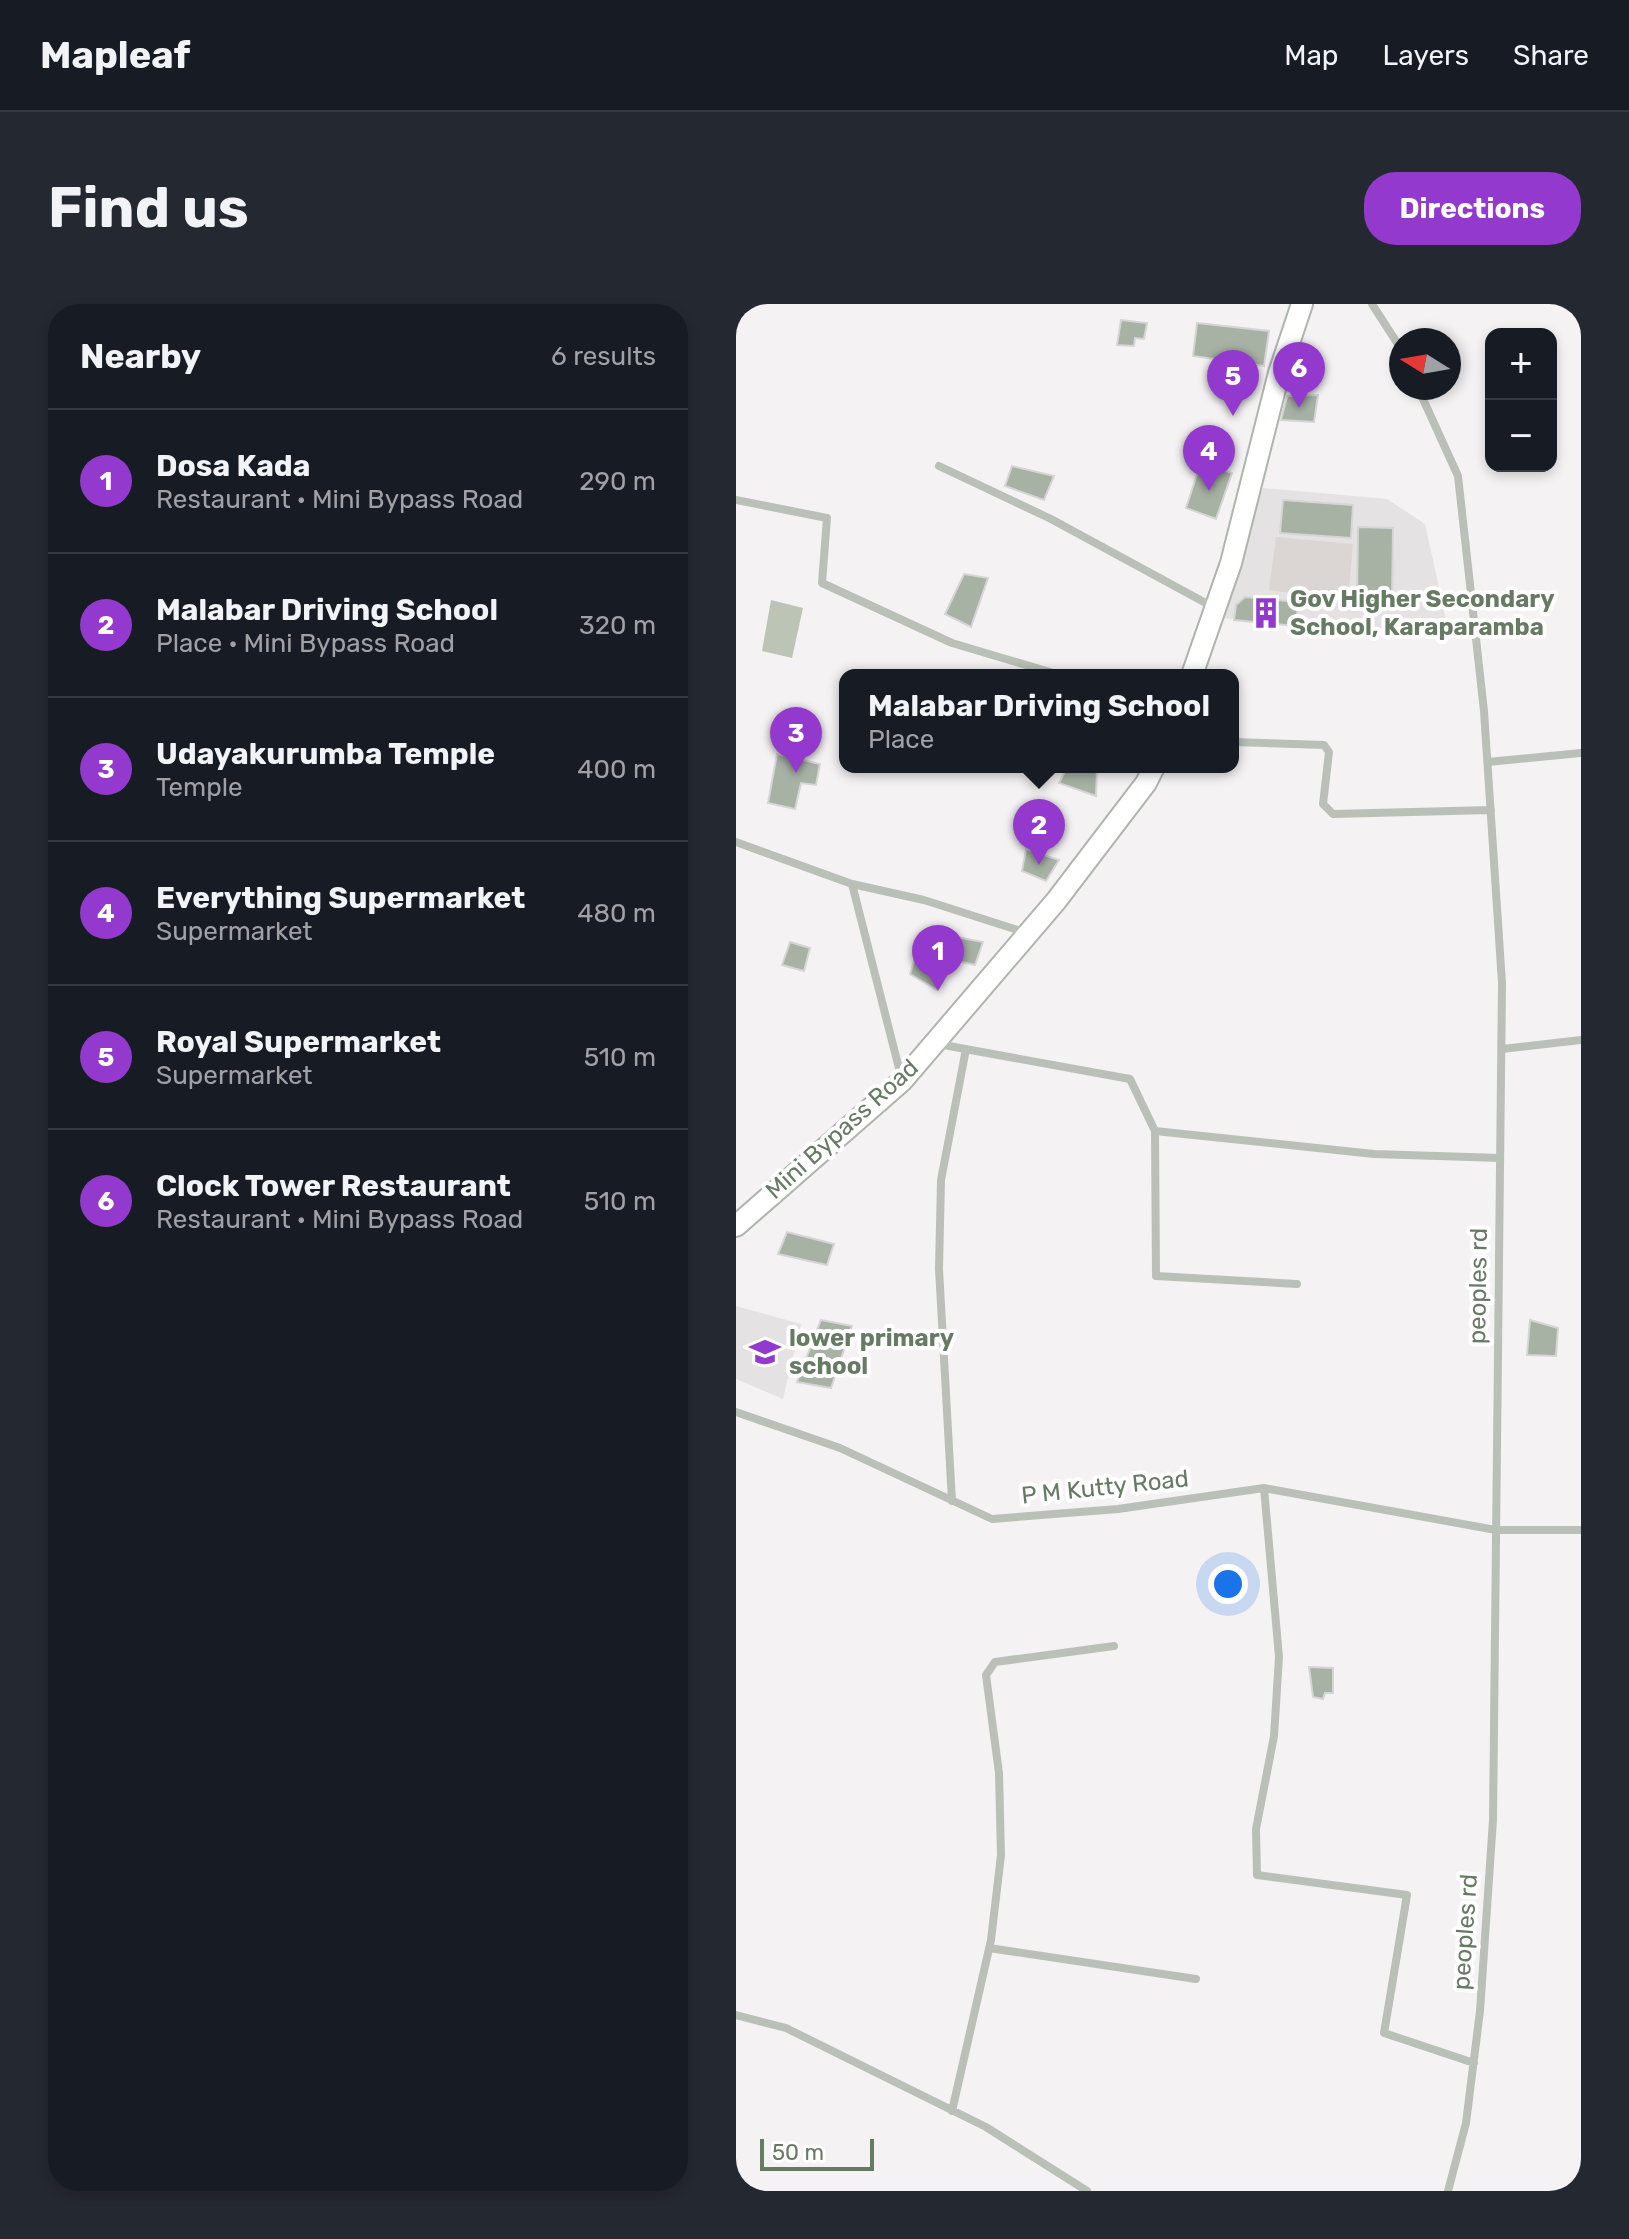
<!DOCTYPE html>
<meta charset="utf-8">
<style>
body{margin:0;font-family:Rubik,sans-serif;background:#242831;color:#f1f3f6}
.controls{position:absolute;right:24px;top:24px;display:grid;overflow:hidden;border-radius:16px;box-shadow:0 4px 12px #0003}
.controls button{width:72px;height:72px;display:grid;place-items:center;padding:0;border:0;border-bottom:2px solid #363941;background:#171b24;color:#f1f3f6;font:40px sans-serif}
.compass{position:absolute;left:653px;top:24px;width:72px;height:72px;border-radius:50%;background:#171b24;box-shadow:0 4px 12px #0003;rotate:281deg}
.scale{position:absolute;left:24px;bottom:20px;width:114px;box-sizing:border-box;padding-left:8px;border:4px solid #677a64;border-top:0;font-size:22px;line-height:28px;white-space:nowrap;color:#677a64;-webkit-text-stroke:6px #fff;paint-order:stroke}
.you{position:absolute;left:492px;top:1280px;width:28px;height:28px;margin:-20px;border:6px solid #fff;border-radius:50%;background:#1a73e8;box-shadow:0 0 0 12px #1a73e833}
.badge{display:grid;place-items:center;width:52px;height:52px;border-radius:50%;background:#9339ce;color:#fff;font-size:26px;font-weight:700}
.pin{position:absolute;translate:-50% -66px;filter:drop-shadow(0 2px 4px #0008)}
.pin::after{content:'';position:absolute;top:42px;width:28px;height:24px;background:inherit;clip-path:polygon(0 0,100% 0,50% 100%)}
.popup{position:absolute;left:103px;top:365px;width:400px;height:104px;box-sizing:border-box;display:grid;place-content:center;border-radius:16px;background:#171b24;filter:drop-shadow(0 2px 6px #0005);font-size:26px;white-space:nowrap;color:#9ea1a6}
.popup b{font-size:30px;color:#f1f3f6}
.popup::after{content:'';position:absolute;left:50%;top:100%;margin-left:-16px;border:16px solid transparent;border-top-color:#171b24}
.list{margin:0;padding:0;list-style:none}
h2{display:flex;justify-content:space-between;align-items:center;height:104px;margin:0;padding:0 32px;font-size:34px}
h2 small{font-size:26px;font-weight:400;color:#9ea1a6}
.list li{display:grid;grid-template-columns:52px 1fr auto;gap:24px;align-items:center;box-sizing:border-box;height:144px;padding:0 32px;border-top:2px solid #363941}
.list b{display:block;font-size:30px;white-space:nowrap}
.list p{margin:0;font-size:26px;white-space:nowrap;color:#9ea1a6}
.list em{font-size:26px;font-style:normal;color:#9ea1a6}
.map{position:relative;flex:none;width:845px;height:1887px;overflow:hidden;border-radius:32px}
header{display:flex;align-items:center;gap:48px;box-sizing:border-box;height:112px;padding:0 40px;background:#171b24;border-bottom:2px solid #363941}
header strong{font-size:38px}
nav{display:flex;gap:44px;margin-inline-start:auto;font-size:28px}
.intro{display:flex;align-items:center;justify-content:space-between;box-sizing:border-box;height:192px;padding:0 48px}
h1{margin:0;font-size:56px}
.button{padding:20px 36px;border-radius:32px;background:#9339ce;color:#fff;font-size:28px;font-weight:700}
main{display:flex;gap:48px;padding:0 48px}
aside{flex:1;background:#171b24;border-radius:32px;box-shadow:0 4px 12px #0003}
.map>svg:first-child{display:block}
.built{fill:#e4e2e2}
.green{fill:#dbd5d4}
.water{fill:#bcc4b6}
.building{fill:#a7b1a4;stroke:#d6d5d6;stroke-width:2}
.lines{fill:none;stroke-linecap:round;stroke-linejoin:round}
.primary-casing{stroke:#aeb5ad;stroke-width:24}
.street{stroke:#bac0b8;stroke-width:8}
.primary{stroke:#fff;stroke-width:20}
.labels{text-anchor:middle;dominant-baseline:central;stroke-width:8;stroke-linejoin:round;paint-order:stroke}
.poi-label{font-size:24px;font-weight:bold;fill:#677a64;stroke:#fff;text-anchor:start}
.street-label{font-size:24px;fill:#677a64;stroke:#fff}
</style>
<header>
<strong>Mapleaf</strong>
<nav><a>Map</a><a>Layers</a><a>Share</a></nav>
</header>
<div class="intro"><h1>Find us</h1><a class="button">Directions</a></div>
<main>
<aside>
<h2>Nearby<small>6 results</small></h2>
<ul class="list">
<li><span class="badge">1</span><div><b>Dosa Kada</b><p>Restaurant · Mini Bypass Road</p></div><em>290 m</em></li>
<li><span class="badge">2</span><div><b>Malabar Driving School</b><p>Place · Mini Bypass Road</p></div><em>320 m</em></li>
<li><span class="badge">3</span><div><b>Udayakurumba Temple</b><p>Temple</p></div><em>400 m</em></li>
<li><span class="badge">4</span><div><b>Everything Supermarket</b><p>Supermarket</p></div><em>480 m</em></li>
<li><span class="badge">5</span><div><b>Royal Supermarket</b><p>Supermarket</p></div><em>510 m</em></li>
<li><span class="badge">6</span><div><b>Clock Tower Restaurant</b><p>Restaurant · Mini Bypass Road</p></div><em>510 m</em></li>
</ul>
</aside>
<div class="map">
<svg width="845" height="1887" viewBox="0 0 845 1887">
<rect width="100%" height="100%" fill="#f5f2f4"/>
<path class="built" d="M 527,184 L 651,195 L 689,220 L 711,320 L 661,335 L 643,324 L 560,322 L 485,314 Z
M 0,1002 L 65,1020 L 47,1095 L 0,1075 Z"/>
<path class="green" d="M 540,233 L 617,240 L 612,296 L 533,286 Z"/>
<path class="water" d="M 35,296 L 67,304 L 56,354 L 26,347 Z"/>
<path class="building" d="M 385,16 L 411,19 L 408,35 L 399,34 L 398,42 L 381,41 Z
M 461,19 L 533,27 L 528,62 L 457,52 Z
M 582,91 L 578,118 L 545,116 L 551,92 Z
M 465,158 L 496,169 L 480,215 L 450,204 Z
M 276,162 L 318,172 L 308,196 L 269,182 Z
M 547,196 L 617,201 L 615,234 L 544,229 Z
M 622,223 L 657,224 L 656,299 L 621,298 Z
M 228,270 L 252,274 L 235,323 L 209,310 Z
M 509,293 L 562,298 L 560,322 L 498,316 L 500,301 Z
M 41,450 L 84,460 L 80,481 L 65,479 L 59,505 L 32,499 Z
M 331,463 L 361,463 L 360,492 L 323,479 Z
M 290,545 L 323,556 L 310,577 L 286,567 Z
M 221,633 L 247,638 L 239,661 L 213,655 Z
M 54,638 L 74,644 L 68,667 L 46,661 Z
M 182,644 L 214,665 L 201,686 L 174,670 Z
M 51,928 L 98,940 L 91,961 L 42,950 Z
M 85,1016 L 116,1022 L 95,1084 L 61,1078 Z
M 794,1016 L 822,1024 L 820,1052 L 791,1051 Z
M 573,1363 L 597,1364 L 597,1389 L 589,1389 L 587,1395 L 577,1393 Z"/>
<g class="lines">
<defs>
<path id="primary" d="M 456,371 L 495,259 L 543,69 L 566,0
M 0,922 L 166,777 L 320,597 L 410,479 L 418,463"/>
</defs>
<use href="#primary" class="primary-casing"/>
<path class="street" d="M 636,0 L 665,45
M 682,84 L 722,172 L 748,407 L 766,679 L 757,1516 L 744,1707 L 730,1819 L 712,1887
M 203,162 L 315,215 L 479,304
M 0,196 L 91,214 L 86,279 L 216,339 L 324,371
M 497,438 L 588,441 L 593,448 L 587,500 L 597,510 L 755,506
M 752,458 L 845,449
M 0,538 L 116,580 L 166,776
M 116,580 L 188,596 L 291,629
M 202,740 L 394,775 L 419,827 L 420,972 L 561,980
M 766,745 L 845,736
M 419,827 L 638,850 L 764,854
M 0,1108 L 104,1144 L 256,1215 L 382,1205 L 528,1184 L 760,1226 L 845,1226
M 528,1184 L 543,1353 L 538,1432 L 520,1525 L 521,1571 L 671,1591 L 648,1729 L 738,1759
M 216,1197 L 203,965 L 205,876 L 230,745
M 253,1644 L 460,1675
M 0,1711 L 50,1724 L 250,1823 L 351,1887
M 216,1807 L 255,1636 L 265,1551 L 263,1469 L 250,1371 L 259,1358 L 378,1342"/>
<use href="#primary" class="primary"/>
</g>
<defs>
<symbol id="building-bare" viewBox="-9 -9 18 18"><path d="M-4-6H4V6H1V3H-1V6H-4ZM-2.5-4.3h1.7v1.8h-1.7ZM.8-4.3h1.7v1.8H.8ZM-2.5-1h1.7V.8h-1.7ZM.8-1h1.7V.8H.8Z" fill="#9339ce" stroke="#fff" stroke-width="2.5" paint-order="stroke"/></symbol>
<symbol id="school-bare" viewBox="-9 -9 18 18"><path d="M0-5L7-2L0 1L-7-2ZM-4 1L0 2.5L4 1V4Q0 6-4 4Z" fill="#9339ce" stroke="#fff" stroke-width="2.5" paint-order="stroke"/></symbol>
</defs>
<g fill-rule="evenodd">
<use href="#building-bare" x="508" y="287" width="44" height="44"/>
<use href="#school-bare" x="7" y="1026" width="44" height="44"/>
</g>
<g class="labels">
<g class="poi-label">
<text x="554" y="295">Gov Higher Secondary<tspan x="554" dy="28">School, Karaparamba</tspan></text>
<text x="53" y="1034">lower primary<tspan x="53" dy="28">school</tspan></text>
</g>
<g class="street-label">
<text transform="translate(106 825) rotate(-42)">Mini Bypass Road</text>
<text transform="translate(742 982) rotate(-89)">peoples rd</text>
<text transform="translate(369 1183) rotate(-6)">P M Kutty Road</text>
<text transform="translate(729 1628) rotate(-86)">peoples rd</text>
</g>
</g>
</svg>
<div class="controls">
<button>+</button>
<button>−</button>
</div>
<svg class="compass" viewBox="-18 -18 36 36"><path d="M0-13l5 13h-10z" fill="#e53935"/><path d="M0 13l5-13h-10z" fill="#9ea1a6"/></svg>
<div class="scale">50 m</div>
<div class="you"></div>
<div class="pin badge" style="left:202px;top:687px">1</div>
<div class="pin badge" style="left:303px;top:561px">2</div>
<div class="popup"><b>Malabar Driving School</b>Place</div>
<div class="pin badge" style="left:60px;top:469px">3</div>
<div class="pin badge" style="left:473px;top:187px">4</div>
<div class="pin badge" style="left:497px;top:112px">5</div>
<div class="pin badge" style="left:563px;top:104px">6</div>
</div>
</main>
